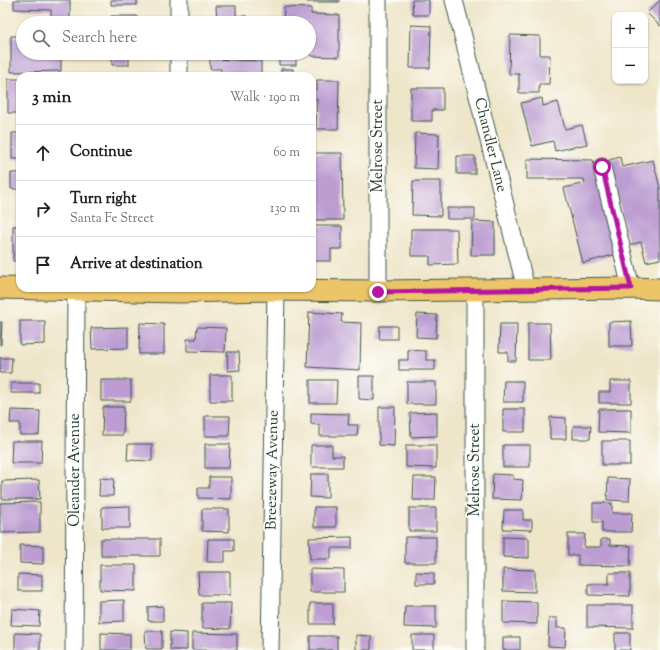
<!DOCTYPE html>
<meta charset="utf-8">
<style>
body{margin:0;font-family:"Sorts Mill Goudy",serif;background:#f2f2f2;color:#202124}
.controls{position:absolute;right:12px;top:12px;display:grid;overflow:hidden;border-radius:8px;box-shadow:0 1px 3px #0004}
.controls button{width:36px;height:36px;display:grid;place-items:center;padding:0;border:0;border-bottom:1px solid #e0e0e0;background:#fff;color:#202124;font:20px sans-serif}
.stop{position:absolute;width:12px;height:12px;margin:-9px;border:3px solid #b5179e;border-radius:50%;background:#fff}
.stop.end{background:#b5179e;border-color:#fff;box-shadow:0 1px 4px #0008}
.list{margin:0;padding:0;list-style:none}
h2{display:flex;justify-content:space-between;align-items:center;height:52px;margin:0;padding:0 16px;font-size:17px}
h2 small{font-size:13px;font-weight:400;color:#757577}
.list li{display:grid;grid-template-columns:26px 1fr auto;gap:12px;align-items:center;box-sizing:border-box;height:56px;padding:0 16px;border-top:1px solid #e0e0e0}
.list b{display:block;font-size:15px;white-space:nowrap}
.list p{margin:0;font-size:13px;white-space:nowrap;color:#757577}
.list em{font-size:13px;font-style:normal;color:#757577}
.icon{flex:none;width:22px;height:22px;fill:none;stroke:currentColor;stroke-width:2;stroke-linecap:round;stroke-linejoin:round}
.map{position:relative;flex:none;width:660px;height:650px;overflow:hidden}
.search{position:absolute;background:#fff;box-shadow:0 1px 3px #0004;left:16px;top:16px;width:300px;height:44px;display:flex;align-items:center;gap:10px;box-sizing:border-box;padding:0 14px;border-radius:22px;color:#757577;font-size:15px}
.panel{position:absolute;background:#fff;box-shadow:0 1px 3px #0004;left:16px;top:72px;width:300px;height:220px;border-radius:12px}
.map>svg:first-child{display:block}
.building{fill:#bc9cd1}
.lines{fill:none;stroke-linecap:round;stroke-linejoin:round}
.minor-casing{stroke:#3e564a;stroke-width:19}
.major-casing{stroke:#3e564a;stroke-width:23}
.minor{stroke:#fff;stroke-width:17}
.major{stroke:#edc569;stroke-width:21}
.route{stroke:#b5179e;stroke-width:5}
.labels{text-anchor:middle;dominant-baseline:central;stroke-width:3.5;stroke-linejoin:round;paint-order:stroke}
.street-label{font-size:15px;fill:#1f3d34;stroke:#fdfcf7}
</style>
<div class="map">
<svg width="660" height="650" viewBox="0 0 660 650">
<rect width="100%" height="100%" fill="#fdfcf7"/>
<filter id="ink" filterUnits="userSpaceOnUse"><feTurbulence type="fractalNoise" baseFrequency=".025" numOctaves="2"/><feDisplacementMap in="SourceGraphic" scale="8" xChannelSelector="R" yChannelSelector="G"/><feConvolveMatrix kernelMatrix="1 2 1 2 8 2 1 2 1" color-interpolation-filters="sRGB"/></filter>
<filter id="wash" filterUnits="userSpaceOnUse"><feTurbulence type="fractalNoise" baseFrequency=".012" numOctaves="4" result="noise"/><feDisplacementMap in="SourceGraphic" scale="16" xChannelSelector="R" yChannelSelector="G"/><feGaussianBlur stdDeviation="0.9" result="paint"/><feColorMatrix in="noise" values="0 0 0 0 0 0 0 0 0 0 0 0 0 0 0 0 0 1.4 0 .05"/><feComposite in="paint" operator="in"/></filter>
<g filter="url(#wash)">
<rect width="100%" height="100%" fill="#efe6ca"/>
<g id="blocks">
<path class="building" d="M 14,0 L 70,0 L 70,23 L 51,23 L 51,10 L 14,9 Z
M 111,0 L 137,0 L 137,5 L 111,5 Z
M 307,0 L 339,0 L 339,2 L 307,2 Z
M 412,0 L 429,0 L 429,15 L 413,15 Z
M 660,0 L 660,26 L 647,13 Z
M 216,6 L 236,6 L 236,16 L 247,16 L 246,23 L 217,23 Z
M 284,7 L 311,8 L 311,14 L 339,15 L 339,57 L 311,56 L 311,34 L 309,34 L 309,23 L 283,23 Z
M 111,16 L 137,16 L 137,23 L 111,23 Z
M 411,25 L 431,26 L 430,68 L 410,68 Z
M 510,35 L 540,36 L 540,55 L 550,55 L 549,84 L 539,84 L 539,93 L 519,93 L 519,74 L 509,74 Z
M 11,36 L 23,36 L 23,53 L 61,53 L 61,71 L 11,72 Z
M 112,53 L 137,53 L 137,55 L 129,55 L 129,65 L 112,65 Z
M 279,53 L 296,53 L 296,65 L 279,65 Z
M 210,59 L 261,61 L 261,74 L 242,74 L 242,76 L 221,76 L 221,69 L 210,69 Z
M 281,69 L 293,69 L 293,76 L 281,76 Z
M 8,79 L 20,79 L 20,113 L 8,113 Z
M 317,80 L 339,80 L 338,129 L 316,129 L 317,99 L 312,99 L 312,89 L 317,90 Z
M 411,88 L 443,88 L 443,110 L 432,110 L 432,121 L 411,121 Z
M 542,98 L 543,106 L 558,102 L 565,129 L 582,125 L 587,144 L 555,151 L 553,141 L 532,146 L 521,103 Z
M 12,133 L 20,133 L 20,159 L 12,159 Z
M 415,133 L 439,134 L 438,169 L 414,168 Z
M 312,153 L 342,153 L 343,220 L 312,220 Z
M 457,156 L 475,156 L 475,174 L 457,174 Z
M 620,157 L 622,167 L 653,160 L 660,188 L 660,259 L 646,262 L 641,242 L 629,245 L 609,160 Z
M 527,159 L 593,160 L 617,254 L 583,263 L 564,188 L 585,183 L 584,179 L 527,179 Z
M 11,173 L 20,173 L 20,189 L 11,189 Z
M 413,181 L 441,181 L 441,216 L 412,215 Z
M 447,208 L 475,208 L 475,219 L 447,219 Z
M 472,221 L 495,222 L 495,255 L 471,255 Z
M 13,226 L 20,226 L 20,261 L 13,261 Z
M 312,226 L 342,226 L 342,249 L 331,249 L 331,261 L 312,261 Z
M 411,229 L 457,229 L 458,264 L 430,265 L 430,256 L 411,256 Z
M 309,312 L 342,314 L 341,322 L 361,323 L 360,370 L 307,367 Z
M 417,314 L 437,315 L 436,338 L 416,337 Z
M 20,321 L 45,321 L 45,344 L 20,345 Z
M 631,321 L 632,346 L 609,346 L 609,322 Z
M 0,322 L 2,322 L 1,345 L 0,345 Z
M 140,323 L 164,324 L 164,354 L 139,354 Z
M 528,323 L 550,323 L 551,360 L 528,360 Z
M 500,324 L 517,324 L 516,361 L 508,361 L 508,352 L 499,352 Z
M 380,326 L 397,326 L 397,339 L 379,339 Z
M 128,327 L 128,348 L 92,349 L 91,328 Z
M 197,327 L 226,328 L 225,352 L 187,351 L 187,339 L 196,339 Z
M 408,350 L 426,351 L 426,360 L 435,360 L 435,370 L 399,370 L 399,360 L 408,360 Z
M 227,352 L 239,352 L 240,370 L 228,371 Z
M 0,358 L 12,358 L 11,373 L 0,373 Z
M 210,375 L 232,375 L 232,401 L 210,401 Z
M 359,376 L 374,376 L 374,400 L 359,399 Z
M 101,380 L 131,380 L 131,401 L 101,401 Z
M 310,380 L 337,380 L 336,403 L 310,403 Z
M 504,381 L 523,381 L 523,402 L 503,402 Z
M 610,381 L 631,381 L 631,403 L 599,403 L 599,392 L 610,392 Z
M 407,382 L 436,382 L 436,404 L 407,404 Z
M 11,383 L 39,383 L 39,393 L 11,393 Z
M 103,407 L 124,407 L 123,435 L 102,435 Z
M 379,407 L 395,407 L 394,446 L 379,445 Z
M 503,409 L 525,409 L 525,432 L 503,432 Z
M 599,409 L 631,409 L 631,433 L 598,432 Z
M 11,410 L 40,411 L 39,435 L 20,435 L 20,423 L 10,423 Z
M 437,412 L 437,436 L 411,437 L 410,413 Z
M 311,413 L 349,414 L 348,425 L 358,425 L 357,436 L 320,436 L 320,425 L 311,424 Z
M 205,416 L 230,416 L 229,436 L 205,436 Z
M 550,417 L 566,418 L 566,439 L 550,439 Z
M 573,426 L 591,426 L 590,439 L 573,439 Z
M 12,441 L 42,441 L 41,463 L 11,463 Z
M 602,441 L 630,441 L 630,465 L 602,465 Z
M 128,444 L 152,444 L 152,461 L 127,460 Z
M 205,444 L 230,444 L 229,468 L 205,468 Z
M 311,445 L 332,445 L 332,456 L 343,456 L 343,467 L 311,467 Z
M 406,445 L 436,445 L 436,468 L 406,467 Z
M 503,445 L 530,445 L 530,467 L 503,467 Z
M 311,474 L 328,474 L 328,498 L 310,497 Z
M 493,474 L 513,475 L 513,479 L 523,480 L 522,500 L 492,499 Z
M 209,477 L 231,477 L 231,499 L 198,498 L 198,488 L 209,488 Z
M 414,477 L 436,477 L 435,500 L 413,500 Z
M 100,478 L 114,479 L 113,496 L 99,496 Z
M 608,478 L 630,479 L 629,501 L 607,500 Z
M 39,480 L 40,499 L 2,499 L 2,481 Z
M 40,502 L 40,532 L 0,533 L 0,503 Z
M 593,503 L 612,503 L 612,513 L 632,513 L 631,532 L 602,532 L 602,522 L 593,522 Z
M 130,506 L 130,528 L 102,528 L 102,507 Z
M 314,507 L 336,507 L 336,527 L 314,527 Z
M 409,508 L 436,508 L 436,531 L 409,531 Z
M 202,509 L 229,509 L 229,532 L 202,531 Z
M 504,510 L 523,510 L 523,520 L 532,520 L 532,530 L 503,529 Z
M 568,534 L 585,534 L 584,547 L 601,547 L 601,539 L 610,539 L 610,545 L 631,546 L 630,566 L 578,565 L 578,555 L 568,555 Z
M 352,537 L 352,548 L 331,548 L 331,559 L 310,559 L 309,538 Z
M 405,537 L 436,537 L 436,563 L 405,563 Z
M 503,537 L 529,538 L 529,558 L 503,557 Z
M 101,539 L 160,539 L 160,556 L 101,556 Z
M 208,539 L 234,539 L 234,551 L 225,551 L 225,562 L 207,562 Z
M 20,545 L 43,546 L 43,564 L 20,563 Z
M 100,565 L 136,565 L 136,591 L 100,590 Z
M 310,569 L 344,570 L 344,592 L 310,592 Z
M 503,569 L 535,570 L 535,592 L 503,591 Z
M 198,572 L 230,572 L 230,595 L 199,595 Z
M 416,572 L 434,573 L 434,584 L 416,584 Z
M 609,573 L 630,573 L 630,596 L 588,595 L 588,584 L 609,584 Z
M 18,574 L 42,575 L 42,591 L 18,591 Z
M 124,600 L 124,621 L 99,622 L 99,601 Z
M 503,601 L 537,602 L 537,624 L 503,623 Z
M 202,603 L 231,603 L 230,629 L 202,628 Z
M 310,603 L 333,603 L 333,624 L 310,624 Z
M 587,605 L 633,605 L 633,628 L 587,627 Z
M 163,606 L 163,621 L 148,621 L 148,607 Z
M 405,606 L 436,606 L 436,628 L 404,627 Z
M 12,609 L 40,611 L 39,626 L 11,625 Z
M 549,618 L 557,618 L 557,628 L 566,628 L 565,647 L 548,646 Z
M 145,631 L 162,631 L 162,649 L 146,649 Z
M 170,632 L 187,633 L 187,650 L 170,650 Z
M 15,633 L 40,634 L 40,650 L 15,650 Z
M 101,633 L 130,634 L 130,650 L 101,650 Z
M 192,633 L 237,634 L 237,650 L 192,650 Z
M 615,633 L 630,633 L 630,650 L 615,650 Z
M 356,635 L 371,636 L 371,650 L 356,650 Z
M 412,635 L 434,635 L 434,650 L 412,650 Z
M 310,636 L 337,636 L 337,650 L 310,650 Z
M 503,637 L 520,637 L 520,650 L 503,650 Z"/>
</g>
</g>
<g filter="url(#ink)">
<use href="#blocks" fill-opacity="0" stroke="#3e564a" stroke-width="1"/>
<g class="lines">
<defs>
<path id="minor" d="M 454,0 L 526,289
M 179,23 L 179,0
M 179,76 L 179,53
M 602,167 L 631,288
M 378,291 L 378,0
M 74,650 L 76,290
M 270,650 L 276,290
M 475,650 L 475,290"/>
<path id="major" d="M 0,288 L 179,292 L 276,290 L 378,291 L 631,288 L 660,289"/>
</defs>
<use href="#minor" class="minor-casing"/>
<use href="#major" class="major-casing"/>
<use href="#minor" class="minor"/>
<use href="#major" class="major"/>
</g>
</g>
<g class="lines" filter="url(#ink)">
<path class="route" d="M 378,292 L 631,288 L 602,167"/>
</g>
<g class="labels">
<g class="street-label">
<text transform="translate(490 145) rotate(76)">Chandler Lane</text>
<text transform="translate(378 146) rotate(-90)">Melrose Street</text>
<text transform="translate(75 470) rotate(-90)">Oleander Avenue</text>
<text transform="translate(273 470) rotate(-89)">Breezeway Avenue</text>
<text transform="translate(475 470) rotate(-90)">Melrose Street</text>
</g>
</g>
</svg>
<div class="controls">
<button>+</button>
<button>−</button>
</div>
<div class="stop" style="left:602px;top:167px"></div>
<div class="stop end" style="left:378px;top:292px"></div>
<div class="search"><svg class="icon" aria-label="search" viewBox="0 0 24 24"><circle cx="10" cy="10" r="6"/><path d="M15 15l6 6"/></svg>Search here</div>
<section class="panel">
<h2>3 min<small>Walk · 190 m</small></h2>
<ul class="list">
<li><svg class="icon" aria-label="ahead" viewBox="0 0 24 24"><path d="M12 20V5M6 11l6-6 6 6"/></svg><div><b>Continue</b></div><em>60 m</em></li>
<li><svg class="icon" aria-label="right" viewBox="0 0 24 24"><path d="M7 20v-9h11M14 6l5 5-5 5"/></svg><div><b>Turn right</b><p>Santa Fe Street</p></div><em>130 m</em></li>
<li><svg class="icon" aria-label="arrive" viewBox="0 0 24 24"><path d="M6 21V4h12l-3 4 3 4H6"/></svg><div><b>Arrive at destination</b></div></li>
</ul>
</section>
</div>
